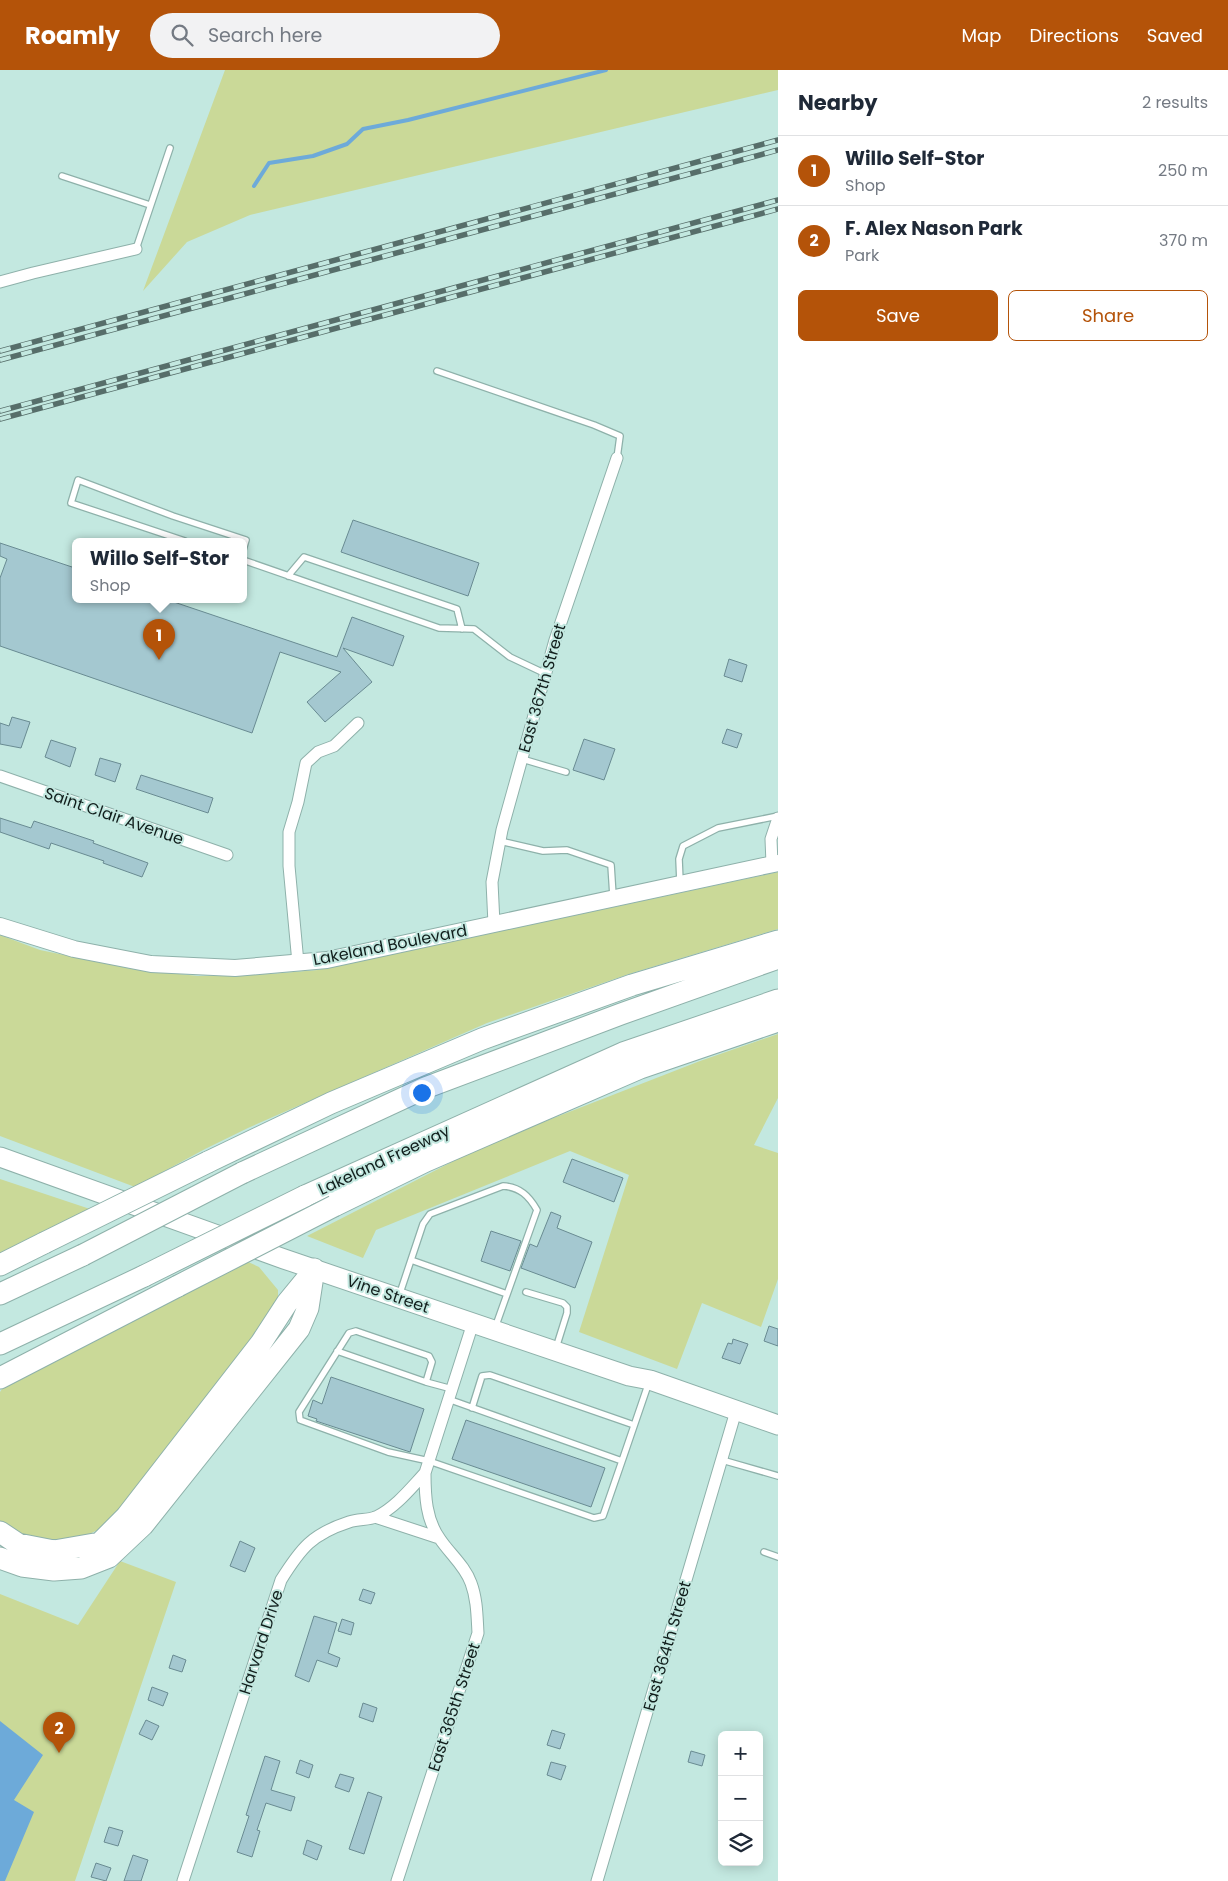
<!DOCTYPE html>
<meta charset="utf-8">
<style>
body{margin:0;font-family:Poppins,sans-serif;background:#f2f2f3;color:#1f2937}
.controls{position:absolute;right:15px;bottom:15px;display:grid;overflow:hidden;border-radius:8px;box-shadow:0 2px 12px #0003}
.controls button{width:45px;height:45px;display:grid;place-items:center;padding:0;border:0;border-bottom:1px solid #e0e1e3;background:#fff;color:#1f2937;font:25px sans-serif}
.you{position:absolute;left:421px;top:1022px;width:18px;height:18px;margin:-12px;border:4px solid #fff;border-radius:50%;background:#1a73e8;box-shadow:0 0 0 8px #1a73e833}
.badge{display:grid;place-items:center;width:32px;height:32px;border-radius:50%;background:#b45309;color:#fff;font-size:16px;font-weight:700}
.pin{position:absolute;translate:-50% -41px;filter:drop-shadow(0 1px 2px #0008)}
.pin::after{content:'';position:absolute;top:26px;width:18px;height:15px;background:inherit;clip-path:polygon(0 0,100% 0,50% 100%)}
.popup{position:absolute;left:72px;top:468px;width:175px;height:65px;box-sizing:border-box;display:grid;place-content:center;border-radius:8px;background:#fff;filter:drop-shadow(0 1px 4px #0005);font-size:16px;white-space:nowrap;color:#747a83}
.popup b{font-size:19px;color:#1f2937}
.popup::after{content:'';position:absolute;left:50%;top:100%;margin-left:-10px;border:10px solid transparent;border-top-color:#fff}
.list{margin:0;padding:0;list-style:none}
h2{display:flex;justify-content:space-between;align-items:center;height:65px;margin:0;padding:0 20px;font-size:21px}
h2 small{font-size:16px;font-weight:400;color:#747a83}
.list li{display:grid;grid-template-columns:32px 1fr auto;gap:15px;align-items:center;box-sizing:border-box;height:70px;padding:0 20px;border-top:1px solid #e0e1e3}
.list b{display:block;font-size:19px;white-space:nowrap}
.list p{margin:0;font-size:16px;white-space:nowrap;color:#747a83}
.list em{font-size:16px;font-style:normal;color:#747a83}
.actions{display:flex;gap:10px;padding:15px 20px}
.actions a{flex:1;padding:11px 0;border:1px solid #b45309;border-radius:8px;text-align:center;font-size:18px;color:#b45309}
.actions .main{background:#b45309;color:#fff}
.icon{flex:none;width:28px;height:28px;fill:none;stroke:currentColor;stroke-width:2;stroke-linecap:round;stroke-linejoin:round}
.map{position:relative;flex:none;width:778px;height:1811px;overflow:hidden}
header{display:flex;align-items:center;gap:30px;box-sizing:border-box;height:70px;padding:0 25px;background:#b45309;color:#fff}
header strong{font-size:24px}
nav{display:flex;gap:28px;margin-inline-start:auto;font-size:18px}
.search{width:350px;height:45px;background:#f2f2f3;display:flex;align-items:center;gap:12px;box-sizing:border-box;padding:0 18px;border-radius:28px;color:#747a83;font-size:19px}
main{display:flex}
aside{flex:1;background:#fff}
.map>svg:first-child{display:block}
.green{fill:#cad998}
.water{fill:#6daad9}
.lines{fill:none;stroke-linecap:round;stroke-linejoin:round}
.stream{stroke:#6daad9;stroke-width:4}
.building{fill:#a4c8d0;stroke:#698b92}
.lane-casing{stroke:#8eb1aa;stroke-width:8}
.street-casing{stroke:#8eb1aa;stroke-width:13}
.secondary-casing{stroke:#8eb1aa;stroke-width:18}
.primary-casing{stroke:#8eb1aa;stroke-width:21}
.highway-casing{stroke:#8eb1aa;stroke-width:23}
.lane{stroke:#fff;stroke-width:5.5}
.street{stroke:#fff;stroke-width:11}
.secondary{stroke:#fff;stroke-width:16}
.primary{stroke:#fff;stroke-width:19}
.highway{stroke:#fff;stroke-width:21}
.rail-casing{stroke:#576e6a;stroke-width:5.5}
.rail{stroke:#c3e8e0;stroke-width:4;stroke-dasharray:11;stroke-linecap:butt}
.highway-bridge-casing{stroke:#8eb1aa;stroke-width:23;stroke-linecap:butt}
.highway-bridge{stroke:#fff;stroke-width:21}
.labels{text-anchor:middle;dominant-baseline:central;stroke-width:4;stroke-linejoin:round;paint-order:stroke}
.street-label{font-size:16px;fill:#111e1c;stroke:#c3e8e0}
</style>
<header>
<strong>Roamly</strong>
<div class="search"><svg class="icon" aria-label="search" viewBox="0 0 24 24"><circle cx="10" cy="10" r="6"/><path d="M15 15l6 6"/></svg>Search here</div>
<nav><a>Map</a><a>Directions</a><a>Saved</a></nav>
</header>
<main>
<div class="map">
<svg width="778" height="1811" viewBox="0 0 778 1811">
<rect width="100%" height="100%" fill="#c3e8e0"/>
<path class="green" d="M 225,0 L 778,0 L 778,20 L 250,145 L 187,172 L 143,221 Z
M 778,802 L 778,859 L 632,903 L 487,953 L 248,1058 L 205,1079 L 135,1117 L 0,1066 L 0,865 L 40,880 L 132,899 L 198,906 L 270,904 L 318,900 Z
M 778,964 L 778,1028 L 754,1075 L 778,1083 L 778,1209 L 761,1257 L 702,1233 L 677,1299 L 579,1262 L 629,1105 L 570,1081 L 376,1160 L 363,1188 L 307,1166 L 487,1074 L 700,991 Z
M 0,1109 L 90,1139 L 0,1185 Z
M 246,1191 L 259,1197 L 278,1220 L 278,1230 L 272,1247 L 108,1455 L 81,1468 L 63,1472 L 34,1472 L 0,1452 L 0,1322 L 2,1319 L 28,1303 Z
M 120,1491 L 176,1512 L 75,1811 L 0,1811 L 0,1524 L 78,1555 Z"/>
<path class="water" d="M 0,1651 L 43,1685 L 14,1730 L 34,1742 L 5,1811 L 0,1811 Z"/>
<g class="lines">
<path class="stream" d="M 254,116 L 269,93 L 313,86 L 347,74 L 363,59 L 408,50 L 606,0"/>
</g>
<path class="building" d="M 353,450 L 479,493 L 468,526 L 341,482 Z
M 0,473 L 75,498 L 75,529 L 165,529 L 337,587 L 352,547 L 404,566 L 393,596 L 343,578 L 372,612 L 325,652 L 307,632 L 341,602 L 280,582 L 252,663 L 0,576 L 0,508 L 7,489 L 0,486 Z
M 729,589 L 747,595 L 742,612 L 724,606 Z
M 12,647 L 30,652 L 21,678 L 0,674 L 0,653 L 9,656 Z
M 727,659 L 742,664 L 737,678 L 722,673 Z
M 584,669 L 615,679 L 604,710 L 573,700 Z
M 51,670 L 76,678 L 70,697 L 45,687 Z
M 100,688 L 121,694 L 115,712 L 95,705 Z
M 141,705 L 213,728 L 208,743 L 136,719 Z
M 0,748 L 31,758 L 34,751 L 94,771 L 93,773 L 148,793 L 142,807 L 103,793 L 104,791 L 51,773 L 49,779 L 0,762 Z
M 572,1089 L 623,1108 L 614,1132 L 563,1112 Z
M 551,1142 L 561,1146 L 557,1158 L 592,1172 L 575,1218 L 521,1198 L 530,1174 L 537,1177 Z
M 491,1161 L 521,1171 L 510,1201 L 481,1191 Z
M 769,1256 L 778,1259 L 778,1276 L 764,1271 Z
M 733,1269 L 748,1274 L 740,1294 L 722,1288 L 728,1273 L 732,1274 Z
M 331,1307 L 424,1339 L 410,1382 L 316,1351 L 317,1349 L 308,1346 L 313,1330 L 322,1334 Z
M 466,1350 L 605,1398 L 591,1437 L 452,1389 Z
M 240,1471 L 255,1478 L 245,1502 L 230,1496 Z
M 363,1519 L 375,1523 L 371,1534 L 359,1530 Z
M 314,1546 L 337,1553 L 328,1583 L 340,1588 L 337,1597 L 317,1590 L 309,1612 L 295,1606 Z
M 342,1549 L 354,1553 L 351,1565 L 338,1561 Z
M 173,1585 L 186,1590 L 182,1602 L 169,1598 Z
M 152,1617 L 168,1623 L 163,1636 L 148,1630 Z
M 363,1633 L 377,1638 L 373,1652 L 359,1647 Z
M 146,1650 L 159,1656 L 152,1670 L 139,1664 Z
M 552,1660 L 565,1664 L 560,1679 L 547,1675 Z
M 691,1681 L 705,1685 L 702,1696 L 688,1692 Z
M 265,1686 L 280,1691 L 271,1720 L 295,1727 L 291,1741 L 266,1733 L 257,1760 L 260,1761 L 252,1787 L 237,1782 L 249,1746 L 246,1745 Z
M 300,1690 L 313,1695 L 309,1708 L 296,1703 Z
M 551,1692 L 566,1696 L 561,1710 L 547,1705 Z
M 340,1704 L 354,1708 L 349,1722 L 335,1717 Z
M 368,1722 L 382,1727 L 364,1784 L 349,1779 Z
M 109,1757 L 123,1761 L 118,1776 L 104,1772 Z
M 307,1770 L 322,1776 L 317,1790 L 303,1784 Z
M 133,1785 L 148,1790 L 141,1811 L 124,1811 Z
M 96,1793 L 111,1798 L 106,1811 L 91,1807 Z"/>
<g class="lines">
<defs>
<path id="lane" d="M 62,106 L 150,135
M 136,179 L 170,78
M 437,301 L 594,355 L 620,366 L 617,388
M 185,471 L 71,433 L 78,410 L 173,446 L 246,470 L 243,480
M 243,490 L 439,558 L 474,559 L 510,587 L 546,604
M 288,506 L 304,487 L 457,539 L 462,559
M 522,689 L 566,702
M 500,771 L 543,781 L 567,780 L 611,795 L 613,826
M 680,812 L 679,789 L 683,776 L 718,758 L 778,746
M 411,1190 L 507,1224
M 526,1222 L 563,1233 L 567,1237 L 567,1243 L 556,1278
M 399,1226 L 423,1154 L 430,1144 L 503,1116 C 520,1117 529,1126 537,1140 L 495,1258
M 337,1281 L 426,1312
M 452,1319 L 426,1312 L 432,1292 L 429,1286 L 356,1261 L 349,1263 L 299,1342 L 300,1350 L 388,1382 L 429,1391 L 594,1448 L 603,1446 L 622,1391
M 448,1329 L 622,1391 L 649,1312
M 472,1338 L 482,1306 L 490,1305 L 634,1355
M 722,1390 L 778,1406
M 764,1482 L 778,1487"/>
<path id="street" d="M 0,212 L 33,203 L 136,179
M 0,706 L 227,785
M 772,794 L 771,769 L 778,748
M 494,854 L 492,812 L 502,760 L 555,570 L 617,388
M 298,893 L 289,796 L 289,762 L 298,732 L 306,693 L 318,682 L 334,676 L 358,653
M 375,1447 L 439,1468
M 183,1811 L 281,1510 C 301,1478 312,1464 349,1452 C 358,1449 368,1450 376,1447 C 396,1437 410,1419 425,1403
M 397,1811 L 478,1563 C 477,1546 477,1529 471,1513 C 465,1496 450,1484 440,1469 C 426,1450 425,1426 425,1403 L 473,1253
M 597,1811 L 736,1341"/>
<path id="secondary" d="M 0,856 L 74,879 L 151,894 L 235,898 L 327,890 L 778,793"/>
<path id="primary" d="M 0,1087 L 284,1189 L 629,1306 L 650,1310 L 778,1355"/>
<path id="highway" d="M 208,1092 L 331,1033 L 482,969 L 632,915 L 778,871
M 242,1103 L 425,1018 L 621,944 L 778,888
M 305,1126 L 623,983 L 778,930
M 334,1136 L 426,1091 L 640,998 L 778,951
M 0,1195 L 44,1173
M 0,1224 L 83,1185
M 0,1274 L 144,1206
M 0,1308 L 178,1216
M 0,1462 L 18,1474 L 54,1481 L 100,1473 L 126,1447 L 261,1273 L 287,1233 L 314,1200
M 0,1488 L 22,1496 L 54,1500 L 81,1498 L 109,1487 L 143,1455 L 299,1259 L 308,1238 L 314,1199"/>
</defs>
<use href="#lane" class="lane-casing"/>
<use href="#street" class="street-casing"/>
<use href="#secondary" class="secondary-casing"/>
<use href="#primary" class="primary-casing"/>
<use href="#highway" class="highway-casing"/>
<use href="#lane" class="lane"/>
<use href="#street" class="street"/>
<use href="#secondary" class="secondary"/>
<use href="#primary" class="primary"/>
<use href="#highway" class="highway"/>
<defs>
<path id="rail" d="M 0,281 L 778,70
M 0,290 L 778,80
M 0,341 L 778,130
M 0,349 L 778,139"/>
</defs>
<use href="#rail" class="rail-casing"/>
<use href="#rail" class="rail"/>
<defs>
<path id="highway-bridge" d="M 44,1173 L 208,1092
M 83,1185 L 242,1103
M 144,1206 L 305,1126
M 178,1216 L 334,1136"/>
</defs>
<use href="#highway-bridge" class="highway-bridge-casing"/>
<use href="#highway-bridge" class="highway-bridge"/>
</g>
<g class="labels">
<g class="street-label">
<text transform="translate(542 618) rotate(-74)">East 367th Street</text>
<text transform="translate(114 746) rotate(19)">Saint Clair Avenue</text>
<text transform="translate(390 875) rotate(-11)">Lakeland Boulevard</text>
<text transform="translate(384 1090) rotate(-25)">Lakeland Freeway</text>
<text transform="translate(388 1224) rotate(19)">Vine Street</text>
<text transform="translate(261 1572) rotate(-72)">Harvard Drive</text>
<text transform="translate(667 1576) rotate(-74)">East 364th Street</text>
<text transform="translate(454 1637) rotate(-72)">East 365th Street</text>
</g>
</g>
</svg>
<div class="controls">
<button>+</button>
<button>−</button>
<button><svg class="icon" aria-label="layers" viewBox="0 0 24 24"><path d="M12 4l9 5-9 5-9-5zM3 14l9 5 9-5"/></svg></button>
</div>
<div class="you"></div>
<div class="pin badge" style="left:159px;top:590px">1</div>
<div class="popup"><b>Willo Self-Stor</b>Shop</div>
<div class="pin badge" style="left:59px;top:1683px">2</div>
</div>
<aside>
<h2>Nearby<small>2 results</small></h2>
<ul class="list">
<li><span class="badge">1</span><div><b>Willo Self-Stor</b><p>Shop</p></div><em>250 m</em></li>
<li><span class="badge">2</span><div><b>F. Alex Nason Park</b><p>Park</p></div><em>370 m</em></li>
</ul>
<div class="actions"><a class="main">Save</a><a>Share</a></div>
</aside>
</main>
